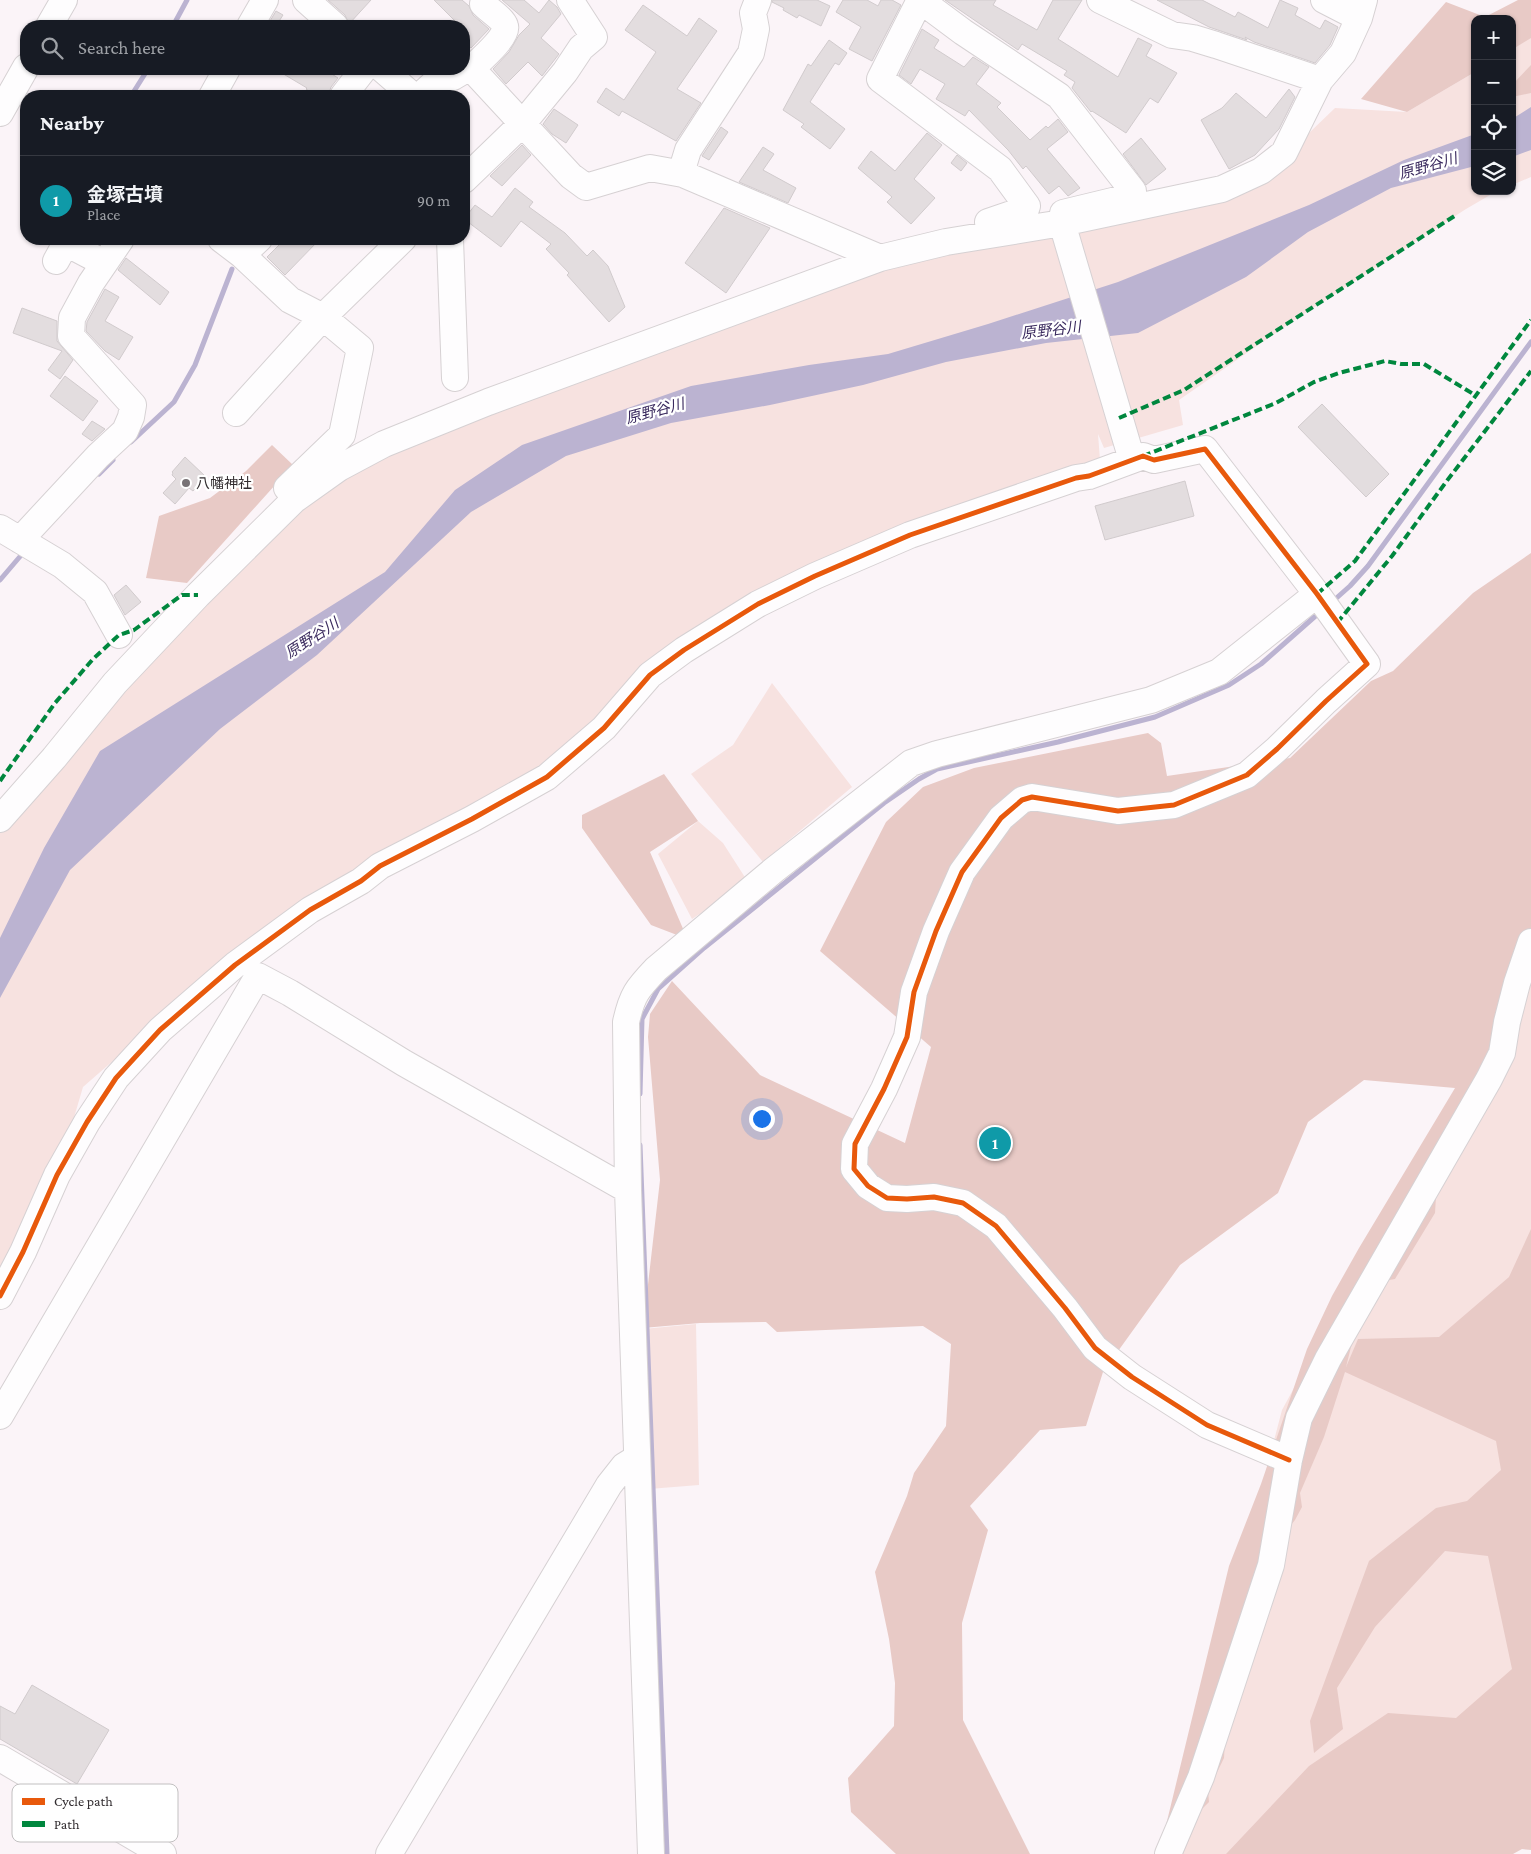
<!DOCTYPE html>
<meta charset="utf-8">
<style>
body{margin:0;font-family:"Crimson Pro","Noto Sans JP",serif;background:#242831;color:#f1f3f6}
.controls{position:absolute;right:15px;top:15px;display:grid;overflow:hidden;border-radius:10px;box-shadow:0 1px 4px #0004}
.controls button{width:45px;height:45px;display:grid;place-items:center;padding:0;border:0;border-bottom:1px solid #363941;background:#171b24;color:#f1f3f6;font:25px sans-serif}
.you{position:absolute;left:761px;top:1118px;width:18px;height:18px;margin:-12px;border:4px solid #fff;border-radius:50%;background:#1a73e8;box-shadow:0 0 0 8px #1a73e833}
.badge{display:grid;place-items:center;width:32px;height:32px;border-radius:50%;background:#787376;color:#fff;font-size:16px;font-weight:700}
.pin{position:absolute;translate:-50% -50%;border:2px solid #fff;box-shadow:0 1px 5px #0006}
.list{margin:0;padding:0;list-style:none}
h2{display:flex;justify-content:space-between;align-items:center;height:65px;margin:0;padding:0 20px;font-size:21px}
h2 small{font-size:16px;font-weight:400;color:#9ea1a6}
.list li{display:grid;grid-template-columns:32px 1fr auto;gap:15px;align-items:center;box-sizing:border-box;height:90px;padding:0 20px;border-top:1px solid #363941}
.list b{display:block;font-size:19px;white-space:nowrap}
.list p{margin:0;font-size:16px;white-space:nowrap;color:#9ea1a6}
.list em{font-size:16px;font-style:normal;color:#9ea1a6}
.icon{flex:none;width:28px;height:28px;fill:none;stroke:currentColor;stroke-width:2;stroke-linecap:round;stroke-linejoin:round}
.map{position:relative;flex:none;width:1531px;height:1854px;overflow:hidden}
.search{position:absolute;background:#171b24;box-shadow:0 1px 4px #0004;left:20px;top:20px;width:450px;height:55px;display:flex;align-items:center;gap:12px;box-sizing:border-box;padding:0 18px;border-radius:20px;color:#9ea1a6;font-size:19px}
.panel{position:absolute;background:#171b24;box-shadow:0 1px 4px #0004;left:20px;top:90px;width:450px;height:155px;border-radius:20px}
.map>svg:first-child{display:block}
.green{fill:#f7e2e0}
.forest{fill:#e8cac6}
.water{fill:#bbb3d1}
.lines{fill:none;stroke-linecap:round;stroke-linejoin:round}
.stream{stroke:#bbb3d1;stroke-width:5}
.building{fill:#e3dddf;stroke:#d1cbcd}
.minor-casing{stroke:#d6d1d3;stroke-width:28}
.minor{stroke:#fefdfe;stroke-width:26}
.quiet{stroke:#00873e;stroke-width:4;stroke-dasharray:8 4;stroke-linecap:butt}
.cycleway-casing{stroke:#fff;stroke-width:8}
.cycleway{stroke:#e8590c;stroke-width:5}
.poi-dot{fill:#787376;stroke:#fff;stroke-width:2}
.labels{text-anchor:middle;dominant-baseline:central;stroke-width:4.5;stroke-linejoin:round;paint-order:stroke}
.poi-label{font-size:14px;fill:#322d30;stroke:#fff;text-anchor:start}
.water-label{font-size:15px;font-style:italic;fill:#3a2a5e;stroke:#fff}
.key{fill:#fff;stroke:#c2c0c1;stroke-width:1}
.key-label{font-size:14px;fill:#322d30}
</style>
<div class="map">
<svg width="1531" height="1854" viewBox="0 0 1531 1854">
<rect width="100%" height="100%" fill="#fbf4f8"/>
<path class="green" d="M 1531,34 L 1531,177 L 1512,185 L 1512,50 Z
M 1475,72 L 1475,191 L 1497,191 L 1466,209 L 1296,319 L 1179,400 L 1183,425 L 1104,448 L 1098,434 L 1100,460 L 733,620 L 604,728 L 409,852 L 272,922 L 83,1087 L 57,1175 L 0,1292 L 0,829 L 118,688 L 324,478 L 880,258 L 1253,187 L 1335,108 L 1407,112 Z
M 772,683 L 852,787 L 763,862 L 691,774 L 733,745 Z
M 698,821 L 723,843 L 748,882 L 692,919 L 658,854 Z
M 1531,931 L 1531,1849 L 1273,1854 L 1173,1854 L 1218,1654 L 1282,1410 L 1473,1059 Z
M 696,1324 L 699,1485 L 649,1489 L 643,1329 Z"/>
<path class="forest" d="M 1518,0 L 1531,0 L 1531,38 L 1513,49 L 1512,19 L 1475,19 L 1475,72 L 1407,112 L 1361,99 L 1446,2 L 1485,17 Z
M 1531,65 L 1531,93 L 1512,97 L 1512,85 Z
M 272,445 L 293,465 L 187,583 L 146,578 L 159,516 L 210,498 L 246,471 Z
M 1531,553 L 1531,976 L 1438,1164 L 1435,1213 L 1395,1279 L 1366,1284 L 1370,1301 L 1351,1347 L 1346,1367 L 1358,1339 L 1439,1337 L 1509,1277 L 1531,1229 L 1531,1850 L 1522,1849 L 1513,1854 L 1226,1854 L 1309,1766 L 1388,1713 L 1456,1718 L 1512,1669 L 1488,1556 L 1445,1551 L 1375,1627 L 1337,1688 L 1343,1729 L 1314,1753 L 1310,1721 L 1369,1561 L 1436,1508 L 1467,1501 L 1501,1470 L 1496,1441 L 1345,1372 L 1324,1437 L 1300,1493 L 1302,1507 L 1295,1520 L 1276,1544 L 1272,1600 L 1264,1630 L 1225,1740 L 1224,1758 L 1208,1791 L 1209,1802 L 1202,1809 L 1183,1854 L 1159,1854 L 1229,1566 L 1261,1484 L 1307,1349 L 1332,1296 L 1359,1248 L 1455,1088 L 1364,1080 L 1308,1122 L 1278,1193 L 1180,1265 L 1103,1372 L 1086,1426 L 1040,1430 L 970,1506 L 988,1530 L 962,1623 L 963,1720 L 1030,1854 L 896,1854 L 851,1812 L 848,1778 L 894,1726 L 895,1683 L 889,1639 L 875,1572 L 907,1496 L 914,1473 L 946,1426 L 951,1344 L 923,1326 L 777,1332 L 766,1322 L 700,1323 L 643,1328 L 660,1180 L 648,1037 L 650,1014 L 672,981 L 760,1075 L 905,1143 L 931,1047 L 820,951 L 886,822 L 923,787 L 974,768 L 1148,733 L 1161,743 L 1167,776 L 1290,758 L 1371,681 L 1393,671 L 1473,593 Z
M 664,774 L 698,821 L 650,852 L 684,931 L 677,935 L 651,925 L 582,828 L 582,815 Z"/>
<path class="water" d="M 1531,107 L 1531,150 L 1512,157 L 1512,119 Z
M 1475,134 L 1475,166 L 1391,188 L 1308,232 L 1246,277 L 1138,333 L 1046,343 L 946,362 L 863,385 L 770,405 L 671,423 L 566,456 L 471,512 L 317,655 L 220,729 L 70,870 L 0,998 L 0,938 L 44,848 L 100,751 L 385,572 L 455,490 L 522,445 L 691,386 L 809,365 L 888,354 L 988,324 L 1118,282 L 1309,205 L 1404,160 Z"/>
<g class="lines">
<path class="stream" d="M 173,26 L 187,0
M 131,96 L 148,69
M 131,442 L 174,402 L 195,365 L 232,269
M 99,474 L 113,460
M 0,580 L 23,553
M 1332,602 L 1350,586 L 1368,566 L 1531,342
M 640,1094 L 642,1019 L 658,989 L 704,948 L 884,803 L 919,779 L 937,769 L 1058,742 L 1155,717 L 1229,685 L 1261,664 L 1320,612
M 640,1145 L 667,1854"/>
</g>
<path class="building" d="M 328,0 L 371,0 L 349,24 L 345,15 Z
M 434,0 L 462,0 L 469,6 L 473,15 L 489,29 L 471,48 L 464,41 L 464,26 L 460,26 Z
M 502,0 L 524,0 L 539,13 L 549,0 L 557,7 L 561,14 L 541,38 L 559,54 L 542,76 L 528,62 L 506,84 L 493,69 L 509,52 L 519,35 L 530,24 Z
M 773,0 L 817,0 L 830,6 L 821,26 L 799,15 L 797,18 L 783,10 L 784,8 L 772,2 Z
M 843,0 L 867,0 L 878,6 L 881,0 L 892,0 L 901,5 L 872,61 L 849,49 L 861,27 L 836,12 Z
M 945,0 L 996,0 L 993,5 L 1037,30 L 1053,0 L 1082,0 L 1058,39 L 1118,77 L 1138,38 L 1152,45 L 1146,56 L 1177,73 L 1158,103 L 1150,98 L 1126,133 L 1092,111 L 1091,112 L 1072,88 L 1075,82 L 1064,75 L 1067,71 L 1022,44 L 1018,50 Z
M 1157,0 L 1202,0 L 1235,17 L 1238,12 L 1268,28 L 1280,0 L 1298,8 L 1295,15 L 1320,29 L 1325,20 L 1338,27 L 1330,45 L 1315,63 L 1254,42 L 1245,37 L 1247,40 L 1209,27 Z
M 643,5 L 687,36 L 699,18 L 717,31 L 677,89 L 701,103 L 676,141 L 622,111 L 619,116 L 597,102 L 606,88 L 624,100 L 656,52 L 625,30 Z
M 276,11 L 283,15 L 276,26 L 267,26 Z
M 922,29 L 939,40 L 934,48 L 964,67 L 973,57 L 989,67 L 976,84 L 1001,103 L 997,107 L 1030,140 L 1046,126 L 1048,128 L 1058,119 L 1068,132 L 1047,149 L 1080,188 L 1068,196 L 1059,186 L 1049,194 L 1026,166 L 1023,169 L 1008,150 L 969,110 L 965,116 L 936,99 L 945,84 L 920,69 L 911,84 L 899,75 Z
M 829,40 L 847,53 L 839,65 L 835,63 L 810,102 L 845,129 L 830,149 L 801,127 L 804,124 L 783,110 L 808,64 L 811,66 Z
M 275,69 L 324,69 L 338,78 L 331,87 L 328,96 L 316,96 L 306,89 L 307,88 Z
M 1289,89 L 1295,97 L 1279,129 L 1255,155 L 1229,169 L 1201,120 L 1222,108 L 1236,93 L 1266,118 Z
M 554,109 L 578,125 L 566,143 L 552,134 L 543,124 Z
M 721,127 L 728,132 L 709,160 L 702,156 Z
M 927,133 L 942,145 L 914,179 L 935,198 L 911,224 L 887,202 L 892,197 L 858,168 L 871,151 L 895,171 Z
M 1141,138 L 1166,169 L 1146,185 L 1123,154 Z
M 522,145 L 531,155 L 502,186 L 490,176 Z
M 763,147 L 774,154 L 763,170 L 796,188 L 788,203 L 739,182 Z
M 957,155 L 967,163 L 961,171 L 951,163 Z
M 515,188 L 533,202 L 529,207 L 565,233 L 587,256 L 593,250 L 608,266 L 625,307 L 609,322 L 567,275 L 569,273 L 546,249 L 551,244 L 521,221 L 501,247 L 464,219 L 475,205 L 492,217 Z
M 724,208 L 770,228 L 726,293 L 685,263 Z
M 285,239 L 320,239 L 285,275 L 267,257 Z
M 126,258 L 169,292 L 160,305 L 118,270 Z
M 105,289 L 119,297 L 105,321 L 133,337 L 119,360 L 105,351 L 86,331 L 87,322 Z
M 22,308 L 57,321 L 57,341 L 73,360 L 60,379 L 48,370 L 62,351 L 13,333 Z
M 65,376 L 98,401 L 83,421 L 50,396 Z
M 1322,404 L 1389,474 L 1366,497 L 1298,427 Z
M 92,421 L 105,429 L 92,441 L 82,434 Z
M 185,457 L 206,477 L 193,491 L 189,488 L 175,504 L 163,493 L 176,479 L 172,475 L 173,473 L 172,472 Z
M 1185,481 L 1194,516 L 1105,540 L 1095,506 Z
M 126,585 L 141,602 L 125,615 L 114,595 Z
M 32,1685 L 109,1730 L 77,1784 L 0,1739 L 0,1706 L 15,1714 Z"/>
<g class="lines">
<defs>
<path id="minor" d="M 306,0 L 335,26
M 920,0 L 963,32 L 1059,96 L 1133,191 L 1125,198 L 1063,213 L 1062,223 L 1132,460
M 920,0 L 880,79 L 1000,169 L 1027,206 L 1026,209 L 988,222
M 1100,0 L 1172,35 L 1193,38 L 1216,45 L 1320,80
M 1324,0 L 1359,18
M 49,26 L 64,0
M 250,26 L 265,0
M 382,69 L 413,96
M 471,69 C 478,62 509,36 505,26 C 503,19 489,10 483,4
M 212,96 L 227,69
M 343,96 L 364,69
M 420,96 L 433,84 L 453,77 L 470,67 L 571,176 L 586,187 L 650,168 L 683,174 L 880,258
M 0,113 L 26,67
M 681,173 L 688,150 L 751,53 L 756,29 L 753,13 L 758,0
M 464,180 L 523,123 L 565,72 L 581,48 L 594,37 L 570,0
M 221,239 L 242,255 L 290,300 L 323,317 L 360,348 L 342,435 L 287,488
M 450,239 L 455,378
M 242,255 L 259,239
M 56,261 L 66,243 L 104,263
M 236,413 L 323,317 L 403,239
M 0,528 L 62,565 L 95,592 L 119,635
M 20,540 L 98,456 L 125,431 L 131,417 L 133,405 L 71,336 L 72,318 L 91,283 L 121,239
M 0,819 L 54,758 L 115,683 L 198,595 L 294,500 L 339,468 L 384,444 L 488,402 L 880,258 L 946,242 L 1062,223 L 1222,189 L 1261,171 L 1284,153 L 1320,80 L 1343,53 L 1359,18 L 1364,0
M 0,1296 L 23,1252 L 57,1175 L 87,1122 L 116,1078 L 160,1030 L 235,965 L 310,910 L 361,881 L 380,866 L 472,819 L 547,777 L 604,728 L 650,675 L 684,650 L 758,604 L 815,576 L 910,535 L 1076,478 L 1089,476 L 1143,456 L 1154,460 L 1205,449 L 1317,594 L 1367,664 L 1326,701 L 1277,749 L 1247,775 L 1174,805 L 1118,811 L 1032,797 L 1022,800 L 1001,818 L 962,872 L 936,931 L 914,992 L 907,1037 L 884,1089 L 855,1144 L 854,1169 L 868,1186 L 887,1198 L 907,1199 L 934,1197 L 963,1203 L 996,1226 L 1065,1308 L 1095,1348 L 1132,1377 L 1207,1425 L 1289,1460
M 0,1416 L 258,976 L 290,993 L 404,1063 L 628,1190
M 0,1758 L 163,1854
M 389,1854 L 609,1485 L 624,1466 L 637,1458
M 651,1854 L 628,1190 L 626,1022 C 632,995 637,989 656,969 L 774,870 L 911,763 L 937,754 L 1151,700 L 1219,672 L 1317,594
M 1168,1854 L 1201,1777 L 1271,1565 L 1289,1460 L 1299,1418 L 1328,1359 L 1489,1079 L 1502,1053 L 1507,1022 L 1517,983 L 1531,942"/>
</defs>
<use href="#minor" class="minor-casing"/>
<use href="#minor" class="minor"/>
<path class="quiet" d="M 1119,418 L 1184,390 L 1456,215
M 1143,456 L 1276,403 L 1314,382 L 1339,373 L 1385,361 L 1401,364 L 1424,364 L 1475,395
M 1317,594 L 1355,561 L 1531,320
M 1337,623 L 1392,556 L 1446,482 L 1531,371
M 0,781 L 55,703 L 93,659 L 119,635 L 134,630 L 182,595 L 198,595"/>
<defs>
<path id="cycleway" d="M 0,1296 L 23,1252 L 57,1175 L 87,1122 L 116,1078 L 160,1030 L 235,965 L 310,910 L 361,881 L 380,866 L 472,819 L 547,777 L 604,728 L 650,675 L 684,650 L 758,604 L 815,576 L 910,535 L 1076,478 L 1089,476 L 1143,456 L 1154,460 L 1205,449 L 1317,594 L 1367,664 L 1326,701 L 1277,749 L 1247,775 L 1174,805 L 1118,811 L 1032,797 L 1022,800 L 1001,818 L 962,872 L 936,931 L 914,992 L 907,1037 L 884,1089 L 855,1144 L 854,1169 L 868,1186 L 887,1198 L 907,1199 L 934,1197 L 963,1203 L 996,1226 L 1065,1308 L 1095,1348 L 1132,1377 L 1207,1425 L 1289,1460"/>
</defs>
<use href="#cycleway" class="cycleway-casing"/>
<use href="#cycleway" class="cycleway"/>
</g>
<circle class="poi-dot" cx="186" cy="483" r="5"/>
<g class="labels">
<g class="poi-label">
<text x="196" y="483">八幡神社</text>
</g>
<g class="water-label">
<text transform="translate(1428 166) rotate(-16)">原野谷川</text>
<text transform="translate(1051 330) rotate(-7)">原野谷川</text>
<text transform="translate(655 411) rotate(-15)">原野谷川</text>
<text transform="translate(312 638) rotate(-33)">原野谷川</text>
</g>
</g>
<rect x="12" y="1784" width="166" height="58" rx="8" class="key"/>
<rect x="22" y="1798" width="23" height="7" fill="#e8590c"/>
<rect x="22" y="1821" width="23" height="6" fill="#00873e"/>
<g class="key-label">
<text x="54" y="1806">Cycle path</text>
<text x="54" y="1829">Path</text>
</g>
</svg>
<div class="controls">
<button>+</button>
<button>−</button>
<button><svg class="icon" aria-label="locate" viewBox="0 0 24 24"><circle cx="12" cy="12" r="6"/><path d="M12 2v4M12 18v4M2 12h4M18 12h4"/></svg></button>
<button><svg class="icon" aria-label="layers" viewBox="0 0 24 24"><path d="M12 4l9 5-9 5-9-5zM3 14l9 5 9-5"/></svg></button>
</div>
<div class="you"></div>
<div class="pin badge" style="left:995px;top:1143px;background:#0f9aa8">1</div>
<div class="search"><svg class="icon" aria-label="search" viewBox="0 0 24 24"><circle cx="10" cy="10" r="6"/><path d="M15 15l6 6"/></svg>Search here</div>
<section class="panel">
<h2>Nearby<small></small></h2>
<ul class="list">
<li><span class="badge" style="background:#0f9aa8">1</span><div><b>金塚古墳</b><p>Place</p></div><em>90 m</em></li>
</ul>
</section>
</div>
